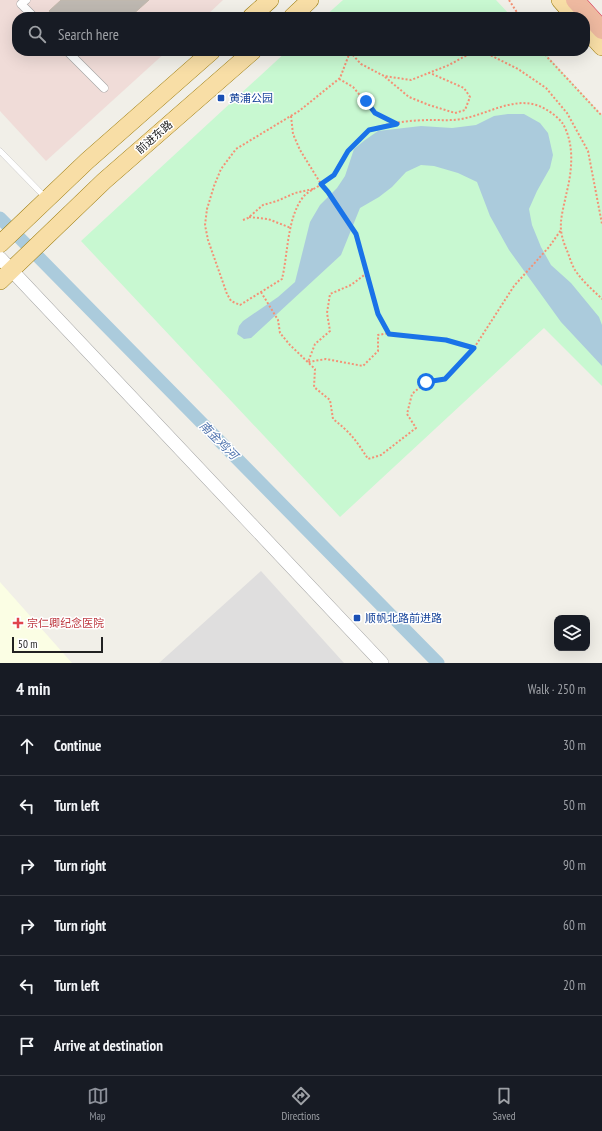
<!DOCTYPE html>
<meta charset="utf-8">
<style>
body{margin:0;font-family:"PT Sans Narrow","Noto Sans SC",sans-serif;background:#20242c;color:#f1f3f6}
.controls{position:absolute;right:12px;bottom:12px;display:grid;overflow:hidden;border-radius:8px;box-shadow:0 4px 16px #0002}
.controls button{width:36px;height:36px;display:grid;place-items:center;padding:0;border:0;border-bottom:1px solid #363941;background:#171b24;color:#f1f3f6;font:20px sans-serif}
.scale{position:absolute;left:12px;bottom:10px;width:91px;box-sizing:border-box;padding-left:4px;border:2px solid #212121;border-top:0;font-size:11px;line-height:14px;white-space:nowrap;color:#212121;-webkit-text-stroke:3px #fff;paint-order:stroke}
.stop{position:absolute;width:12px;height:12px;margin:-9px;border:3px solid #1a73e8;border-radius:50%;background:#fff}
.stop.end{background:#1a73e8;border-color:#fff;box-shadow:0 1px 4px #0008}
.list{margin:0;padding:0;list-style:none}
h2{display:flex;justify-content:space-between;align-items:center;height:52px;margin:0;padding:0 16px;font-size:17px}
h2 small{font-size:13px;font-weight:400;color:#9ea1a6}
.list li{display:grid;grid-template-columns:26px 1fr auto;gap:12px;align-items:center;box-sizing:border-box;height:60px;padding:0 16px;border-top:1px solid #363941}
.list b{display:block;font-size:15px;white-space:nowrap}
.list em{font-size:13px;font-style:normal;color:#9ea1a6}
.icon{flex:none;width:22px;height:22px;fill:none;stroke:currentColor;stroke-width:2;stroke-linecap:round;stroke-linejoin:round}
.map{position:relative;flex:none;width:602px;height:663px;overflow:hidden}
.search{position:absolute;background:#171b24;box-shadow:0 4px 16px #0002;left:12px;right:12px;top:12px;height:44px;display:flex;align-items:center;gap:10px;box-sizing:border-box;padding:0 14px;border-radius:16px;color:#9ea1a6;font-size:15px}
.sheet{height:412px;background:#171b24}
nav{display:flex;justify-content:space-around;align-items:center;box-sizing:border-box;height:56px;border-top:1px solid #363941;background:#171b24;font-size:11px;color:#9ea1a6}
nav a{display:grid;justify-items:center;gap:2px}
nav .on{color:#8c9099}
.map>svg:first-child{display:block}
.residential{fill:#dfdede}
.commercial{fill:#f0dcd8}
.education{fill:#fbfee4}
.park{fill:#c8f8d1}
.water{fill:#abcbdc}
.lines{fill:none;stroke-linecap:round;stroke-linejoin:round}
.canal{stroke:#abcbdc;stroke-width:13}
.building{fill:#beb8b1;stroke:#c2b8ab}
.service-casing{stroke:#a5a5a5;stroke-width:6}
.pedestrian-casing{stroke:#a5a5a5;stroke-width:9}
.tertiary-casing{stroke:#a5a5a5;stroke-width:14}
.primary-casing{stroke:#987806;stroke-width:18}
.trunk-casing{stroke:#d42f55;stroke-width:19}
.path{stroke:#f49175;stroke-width:2;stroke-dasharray:2 2;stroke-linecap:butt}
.service{stroke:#fff;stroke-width:5.5}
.pedestrian{stroke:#fff;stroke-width:8}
.tertiary{stroke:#fff;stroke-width:13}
.primary{stroke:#f8dea6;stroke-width:17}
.trunk{stroke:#eeb9a0;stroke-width:18}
.route{stroke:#1a73e8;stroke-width:5}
.transit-dot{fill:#1a4fb4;stroke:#fff;stroke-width:1.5}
.health-dot{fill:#e0444e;stroke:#fff;stroke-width:1.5}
.labels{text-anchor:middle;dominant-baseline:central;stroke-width:3;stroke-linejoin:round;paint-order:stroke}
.transit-label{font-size:11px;fill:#164399;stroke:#fff;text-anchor:start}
.street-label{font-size:11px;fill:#212121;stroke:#fff}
.health-label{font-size:11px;fill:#be3a42;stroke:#fff;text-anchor:start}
.water-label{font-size:12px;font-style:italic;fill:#5074ae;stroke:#fff}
</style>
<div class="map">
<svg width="602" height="663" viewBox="0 0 602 663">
<rect width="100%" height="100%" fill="#f1efe8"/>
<path class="residential" d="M 261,571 L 344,663 L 159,663 Z"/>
<path class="commercial" d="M 0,0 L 223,0 L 205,17 L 17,17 L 17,51 L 167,51 L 46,161 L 0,111 Z"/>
<path class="education" d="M 0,582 L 72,663 L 0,663 Z"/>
<path class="park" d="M 343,0 L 496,0 L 512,17 L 324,17 Z
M 287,51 L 543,51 L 602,115 L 602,386 L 544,328 L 340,517 L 81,241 Z"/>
<path class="water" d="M 508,114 L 524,114 L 540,123 L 548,133 L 553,155 L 550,168 L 537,191 L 529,209 L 532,225 L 541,247 L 551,265 L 571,283 L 599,317 L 602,325 L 602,366 L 561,322 L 509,250 L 490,216 L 477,182 L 458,173 L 434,166 L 421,165 L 406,172 L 392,187 L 379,197 L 360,208 L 341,255 L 251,338 L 244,339 L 237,334 L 239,326 L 243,321 L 278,297 L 295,282 L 310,222 L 320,205 L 337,188 L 345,176 L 354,149 L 365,140 L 378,131 L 421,126 L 452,128 L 476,125 L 494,116 Z"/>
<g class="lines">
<path class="canal" d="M 0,218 L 438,663"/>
</g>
<path class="building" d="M 61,0 L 149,0 L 130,17 L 54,17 L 49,11 Z"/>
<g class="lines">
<defs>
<path id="service" d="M 0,151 L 45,197"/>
<path id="pedestrian" d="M 26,0 L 21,4 L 34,17
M 67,51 L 104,88"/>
<path id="tertiary" d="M 0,258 L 382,663"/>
<path id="primary" d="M 560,0 L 575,17
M 251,17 L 270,0
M 292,17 L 310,0
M 585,28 L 602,47
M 0,244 L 87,161 L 212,51
M 0,281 L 104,181 L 253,51"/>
<path id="trunk" d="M 575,0 L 602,30"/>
</defs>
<use href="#service" class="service-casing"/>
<use href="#pedestrian" class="pedestrian-casing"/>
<use href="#tertiary" class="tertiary-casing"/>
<use href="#primary" class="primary-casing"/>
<use href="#trunk" class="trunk-casing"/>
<path class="path" d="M 509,0 L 520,17
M 543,51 L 548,58 L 602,116
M 350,52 L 340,78 L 299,111 L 236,149 L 221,169 L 214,186 L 207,209 L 205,225 L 208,240 L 227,294 L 231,301 L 240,305 L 282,279 C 288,255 287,214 305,195 C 314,187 328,183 334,174 C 336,171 337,168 338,166 C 344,155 359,135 371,130 C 388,122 414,120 433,120 C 444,120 455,121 466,118 C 493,112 520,93 547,110 C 552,113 560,119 563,124 C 575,145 572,172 566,195 C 564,206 560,218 561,230 C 562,239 565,246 568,253 C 570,259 572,265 575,270 C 582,281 593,290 602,299
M 350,52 L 361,64 L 384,76 L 411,80 L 449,65 L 469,54 L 484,52 L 518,69 L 546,88 L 567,113 L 588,151 L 602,224
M 385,77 L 409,97 L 429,105 L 455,113 L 465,110 L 470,97 L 464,88 L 430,73
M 339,79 L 353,87 L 375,113 L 397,123
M 291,116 L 293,134 L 300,150 L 321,184 L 328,192 L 356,234 L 378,314 L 389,333 L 446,340 L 474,348 L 514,286 L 549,247 L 561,230
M 249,217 L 268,219 L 291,228
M 243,220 L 248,218 L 263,205 L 277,201 L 295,193 L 313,189
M 367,273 L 351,285 L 330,294 L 327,313 L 330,331 L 315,344 L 308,362 L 326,359 L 363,366 L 378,351 L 378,335 L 389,333
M 261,292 L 278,320 L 280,333 L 290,345 L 315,369 L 314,387 L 330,400 L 333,419 C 350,432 356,440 368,459 L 381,455 L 416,428 L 407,414 L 412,394 L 426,382 L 445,379 L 474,348"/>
<use href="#service" class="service"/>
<use href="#pedestrian" class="pedestrian"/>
<use href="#tertiary" class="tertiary"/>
<use href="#primary" class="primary"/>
<use href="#trunk" class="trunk"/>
</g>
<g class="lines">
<path class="route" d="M 366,101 L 375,113 L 397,124 L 369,130 L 348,151 L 334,175 L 321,184 L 328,192 L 356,234 L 378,314 L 389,334 L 446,340 L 474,348 L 445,379 L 426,382"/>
</g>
<g class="transit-dot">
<rect x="217" y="94" width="8" height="8" rx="2"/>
<rect x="353" y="614" width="8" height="8" rx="2"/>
</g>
<path class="health-dot" d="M16 617h4v4h4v4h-4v4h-4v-4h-4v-4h4z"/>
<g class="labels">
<g class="transit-label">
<text x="229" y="98">黄浦公园</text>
<text x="365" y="618">顺帆北路前进路</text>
</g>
<g class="street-label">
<text transform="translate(154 137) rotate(-41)">前进东路</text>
</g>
<g class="health-label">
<text x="27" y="623">宗仁卿纪念医院</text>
</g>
<g class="water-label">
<text transform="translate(219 440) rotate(45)">南金鸡河</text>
</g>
</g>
</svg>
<div class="controls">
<button><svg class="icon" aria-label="layers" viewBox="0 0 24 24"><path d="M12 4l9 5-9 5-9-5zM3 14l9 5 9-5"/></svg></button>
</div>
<div class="scale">50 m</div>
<div class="stop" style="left:426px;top:382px"></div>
<div class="stop end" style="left:366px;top:101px"></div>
<div class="search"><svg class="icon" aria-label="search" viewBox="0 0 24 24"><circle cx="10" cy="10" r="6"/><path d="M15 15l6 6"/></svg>Search here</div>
</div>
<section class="sheet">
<h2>4 min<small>Walk · 250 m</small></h2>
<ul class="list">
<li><svg class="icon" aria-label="ahead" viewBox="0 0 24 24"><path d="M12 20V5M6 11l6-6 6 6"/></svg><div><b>Continue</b></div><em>30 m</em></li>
<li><svg class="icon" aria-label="left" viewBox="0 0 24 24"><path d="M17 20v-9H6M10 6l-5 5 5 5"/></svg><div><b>Turn left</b></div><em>50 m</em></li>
<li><svg class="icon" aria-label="right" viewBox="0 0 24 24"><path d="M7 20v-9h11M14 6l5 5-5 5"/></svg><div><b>Turn right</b></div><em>90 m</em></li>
<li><svg class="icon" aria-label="right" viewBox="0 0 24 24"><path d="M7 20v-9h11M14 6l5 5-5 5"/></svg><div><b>Turn right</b></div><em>60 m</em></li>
<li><svg class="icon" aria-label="left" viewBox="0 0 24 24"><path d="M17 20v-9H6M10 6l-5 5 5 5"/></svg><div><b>Turn left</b></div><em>20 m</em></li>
<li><svg class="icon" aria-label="arrive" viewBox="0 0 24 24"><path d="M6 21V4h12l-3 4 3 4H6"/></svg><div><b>Arrive at destination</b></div></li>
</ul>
</section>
<nav>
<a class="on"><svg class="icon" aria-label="map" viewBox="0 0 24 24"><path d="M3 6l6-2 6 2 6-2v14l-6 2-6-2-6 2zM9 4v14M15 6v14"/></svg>Map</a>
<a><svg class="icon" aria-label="directions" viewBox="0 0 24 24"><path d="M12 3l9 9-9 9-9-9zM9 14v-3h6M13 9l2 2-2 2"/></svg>Directions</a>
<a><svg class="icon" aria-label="saved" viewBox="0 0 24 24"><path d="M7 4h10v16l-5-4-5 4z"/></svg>Saved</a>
</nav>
